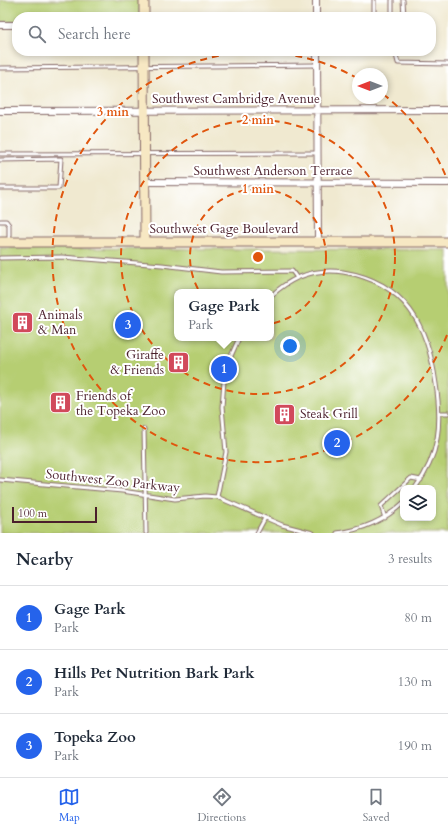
<!DOCTYPE html>
<style>
body{margin:0;font-family:Cardo,serif;background:#f6f6f7;color:#1f2937}
.controls{position:absolute;right:12px;bottom:12px;display:grid;overflow:hidden;border-radius:8px;box-shadow:0 2px 6px #0003}
.controls button{width:36px;height:36px;display:grid;place-items:center;padding:0;border:0;border-bottom:1px solid #e0e1e3;background:#fff;color:#1f2937;font:20px sans-serif}
.compass{position:absolute;left:352px;top:68px;width:36px;height:36px;border-radius:50%;background:#fff;box-shadow:0 2px 6px #0003;rotate:270deg}
.scale{position:absolute;left:12px;bottom:10px;width:85px;box-sizing:border-box;padding-left:4px;border:2px solid #4a1f2b;border-top:0;font-size:11px;line-height:14px;white-space:nowrap;color:#4a1f2b;-webkit-text-stroke:3px #fff;paint-order:stroke}
.you{position:absolute;left:290px;top:346px;width:14px;height:14px;margin:-10px;border:3px solid #fff;border-radius:50%;background:#1a73e8;box-shadow:0 0 0 6px #1a73e833}
.badge{display:grid;place-items:center;width:26px;height:26px;border-radius:50%;background:#2563eb;color:#fff;font-size:13px;font-weight:700}
.pin{position:absolute;translate:-50% -50%;border:2px solid #fff;box-shadow:0 1px 4px #0006}
.popup{position:absolute;left:174px;top:289px;width:100px;height:52px;box-sizing:border-box;display:grid;place-content:center;border-radius:8px;background:#fff;filter:drop-shadow(0 1px 3px #0005);font-size:13px;white-space:nowrap;color:#747a83}
.popup b{font-size:15px;color:#1f2937}
.popup::after{content:'';position:absolute;left:50%;top:100%;margin-left:-8px;border:8px solid transparent;border-top-color:#fff}
.list{margin:0;padding:0;list-style:none}
h2{display:flex;justify-content:space-between;align-items:center;height:52px;margin:0;padding:0 16px;font-size:17px}
h2 small{font-size:13px;font-weight:400;color:#747a83}
.list li{display:grid;grid-template-columns:26px 1fr auto;gap:12px;align-items:center;box-sizing:border-box;height:64px;padding:0 16px;border-top:1px solid #e0e1e3}
.list b{display:block;font-size:15px;white-space:nowrap}
.list p{margin:0;font-size:13px;white-space:nowrap;color:#747a83}
.list em{font-size:13px;font-style:normal;color:#747a83}
.icon{flex:none;width:22px;height:22px;fill:none;stroke:currentColor;stroke-width:2;stroke-linecap:round;stroke-linejoin:round}
.map{position:relative;flex:none;width:448px;height:533px;overflow:hidden}
.search{position:absolute;background:#fff;box-shadow:0 2px 6px #0003;left:12px;right:12px;top:12px;height:44px;display:flex;align-items:center;gap:10px;box-sizing:border-box;padding:0 14px;border-radius:16px;color:#747a83;font-size:15px}
.sheet{height:244px;background:#fff}
nav{display:flex;justify-content:space-around;align-items:center;box-sizing:border-box;height:56px;border-top:1px solid #e0e1e3;background:#fff;font-size:11px;color:#747a83}
nav a{display:grid;justify-items:center;gap:2px}
nav .on{color:#2563eb}
.map>svg:first-child{display:block}
.green{fill:#b6ce72;stroke:#80764e;fill-rule:evenodd}
.lines{fill:none;stroke-linecap:round;stroke-linejoin:round}
.lane-casing{stroke:#846665;stroke-width:5}
.street-casing{stroke:#846665;stroke-width:8}
.secondary-casing{stroke:#846665;stroke-width:11}
.lane{stroke:#fff;stroke-width:3}
.street{stroke:#fff;stroke-width:6}
.secondary{stroke:#f7e8c3;stroke-width:9}
.ring{fill:none;stroke:#e0560e;stroke-width:2;stroke-dasharray:7 5}
.labels{text-anchor:middle;dominant-baseline:central;stroke-width:4;stroke-linejoin:round;paint-order:stroke}
.street-label{font-size:13px;fill:#4a1f2b;stroke:#fff}
.poi-label{font-size:13px;fill:#4a1f2b;stroke:#fff;text-anchor:start}
.centre{fill:#e0560e;stroke:#fff;stroke-width:2}
.ring-label{font-size:12px;text-anchor:middle;font-weight:bold;fill:#e0560e;stroke:#fff;stroke-width:4;stroke-linejoin:round;paint-order:stroke}
</style>
<div class="map">
<svg width="448" height="533" viewBox="0 0 448 533">
<rect width="100%" height="100%" fill="#fff"/>
<filter id="ink" filterUnits="userSpaceOnUse"><feTurbulence type="fractalNoise" baseFrequency=".025" numOctaves="2"/><feDisplacementMap in="SourceGraphic" scale="8" xChannelSelector="R" yChannelSelector="G"/><feConvolveMatrix kernelMatrix="1 2 1 2 8 2 1 2 1" color-interpolation-filters="sRGB"/></filter>
<filter id="wash" filterUnits="userSpaceOnUse"><feTurbulence type="fractalNoise" baseFrequency=".012" numOctaves="4" result="noise"/><feDisplacementMap in="SourceGraphic" scale="16" xChannelSelector="R" yChannelSelector="G"/><feGaussianBlur stdDeviation="0.9" result="paint"/><feColorMatrix in="noise" values="0 0 0 0 0 0 0 0 0 0 0 0 0 0 0 0 0 1.4 0 .05"/><feComposite in="paint" operator="in"/></filter>
<g filter="url(#wash)">
<rect width="100%" height="100%" fill="#f0e9d0"/>
<path class="green" d="M 0,0 L 139,0 L 140,17 L 17,17 L 17,22 L 0,22 Z
M 0,248 L 448,250 L 448,533 L 0,533 ZM 177,292 L 271,292 L 271,338 L 177,338 ZM 403,488 L 433,488 L 433,518 L 403,518 Z"/>
</g>
<g filter="url(#ink)">
<g class="lines">
<defs>
<path id="lane" d="M 392,0 L 392,17
M 403,0 L 404,17
M 374,17 L 374,0
M 395,51 L 398,63 L 448,64
M 0,68 L 317,65
M 0,154 L 317,153
M 0,160 L 61,159 L 59,188 L 0,188
M 0,221 L 6,221 L 9,225 L 9,240
M 0,258 L 62,257 L 162,265 L 221,272 L 292,271 L 297,278
M 271,296 C 291,277 315,268 343,272 C 406,282 428,326 436,384 C 442,423 440,455 415,488
M 440,413 L 448,413
M 144,429 L 146,533
M 0,480 L 122,491 L 175,499 L 205,496 L 217,497 L 282,525 L 313,533
M 217,497 L 226,452 L 222,407 L 224,381 L 231,356 L 239,338
M 385,518 L 381,506 L 411,478 L 421,480
M 257,533 L 265,518
M 337,533 C 362,530 384,521 403,503"/>
<path id="street" d="M 316,0 L 316,17
M 0,25 L 17,25
M 317,51 L 318,243
M 0,111 L 448,110
M 145,182 L 448,183"/>
<path id="secondary" d="M 144,0 L 144,17
M 144,51 L 145,242
M 0,242 L 448,242"/>
</defs>
<use href="#lane" class="lane-casing"/>
<use href="#street" class="street-casing"/>
<use href="#secondary" class="secondary-casing"/>
<use href="#lane" class="lane"/>
<use href="#street" class="street"/>
<use href="#secondary" class="secondary"/>
</g>
</g>
<g class="ring">
<circle cx="258" cy="257" r="68"/>
<circle cx="258" cy="257" r="137"/>
<path d="M447 335A205 205 0 1 1 357 78M383 94A205 205 0 0 1 447 179"/>
</g>
<defs>
<symbol id="building-square" viewBox="-11 -11 22 22"><rect x="-9" y="-9" width="18" height="18" rx="4" fill="#d1495b" stroke="#fff"/><path d="M-4-6H4V6H1V3H-1V6H-4ZM-2.5-4.3h1.7v1.8h-1.7ZM.8-4.3h1.7v1.8H.8ZM-2.5-1h1.7V.8h-1.7ZM.8-1h1.7V.8H.8Z" fill="#fff"/></symbol>
</defs>
<g fill-rule="evenodd">
<use href="#building-square" x="10" y="310" width="25" height="25"/>
<use href="#building-square" x="166" y="350" width="25" height="25"/>
<use href="#building-square" x="48" y="390" width="25" height="25"/>
<use href="#building-square" x="272" y="402" width="25" height="25"/>
</g>
<g class="labels">
<g class="street-label">
<text x="236" y="99">Southwest Cambridge Avenue</text>
<text x="273" y="171">Southwest Anderson Terrace</text>
<text x="224" y="229">Southwest Gage Boulevard</text>
<text transform="translate(113 481) rotate(6)">Southwest Zoo Parkway</text>
</g>
<g class="poi-label">
<text x="38" y="315">Animals<tspan x="38" dy="15">&amp; Man</tspan></text>
<text x="164" y="355" text-anchor="end">Giraffe<tspan x="164" dy="15">&amp; Friends</tspan></text>
<text x="76" y="396">Friends of<tspan x="76" dy="15">the Topeka Zoo</tspan></text>
<text x="300" y="414">Steak Grill</text>
</g>
</g>
<circle cx="258" cy="257" r="6" class="centre"/>
<g class="ring-label">
<text x="113" y="116">3 min</text>
<text x="258" y="124">2 min</text>
<text x="258" y="193">1 min</text>
</g>
</svg>
<div class="controls">
<button><svg class="icon" aria-label="layers" viewBox="0 0 24 24"><path d="M12 4l9 5-9 5-9-5zM3 14l9 5 9-5"/></svg></button>
</div>
<svg class="compass" viewBox="-18 -18 36 36"><path d="M0-13l5 13h-10z" fill="#e53935"/><path d="M0 13l5-13h-10z" fill="#747a83"/></svg>
<div class="scale">100 m</div>
<div class="you"></div>
<div class="pin badge" style="left:224px;top:369px">1</div>
<div class="popup"><b>Gage Park</b>Park</div>
<div class="pin badge" style="left:337px;top:443px">2</div>
<div class="pin badge" style="left:128px;top:325px">3</div>
<div class="search"><svg class="icon" aria-label="search" viewBox="0 0 24 24"><circle cx="10" cy="10" r="6"/><path d="M15 15l6 6"/></svg>Search here</div>
</div>
<section class="sheet">
<h2>Nearby<small>3 results</small></h2>
<ul class="list">
<li><span class="badge">1</span><div><b>Gage Park</b><p>Park</p></div><em>80 m</em></li>
<li><span class="badge">2</span><div><b>Hills Pet Nutrition Bark Park</b><p>Park</p></div><em>130 m</em></li>
<li><span class="badge">3</span><div><b>Topeka Zoo</b><p>Park</p></div><em>190 m</em></li>
</ul>
</section>
<nav>
<a class="on"><svg class="icon" aria-label="map" viewBox="0 0 24 24"><path d="M3 6l6-2 6 2 6-2v14l-6 2-6-2-6 2zM9 4v14M15 6v14"/></svg>Map</a>
<a><svg class="icon" aria-label="directions" viewBox="0 0 24 24"><path d="M12 3l9 9-9 9-9-9zM9 14v-3h6M13 9l2 2-2 2"/></svg>Directions</a>
<a><svg class="icon" aria-label="saved" viewBox="0 0 24 24"><path d="M7 4h10v16l-5-4-5 4z"/></svg>Saved</a>
</nav>
